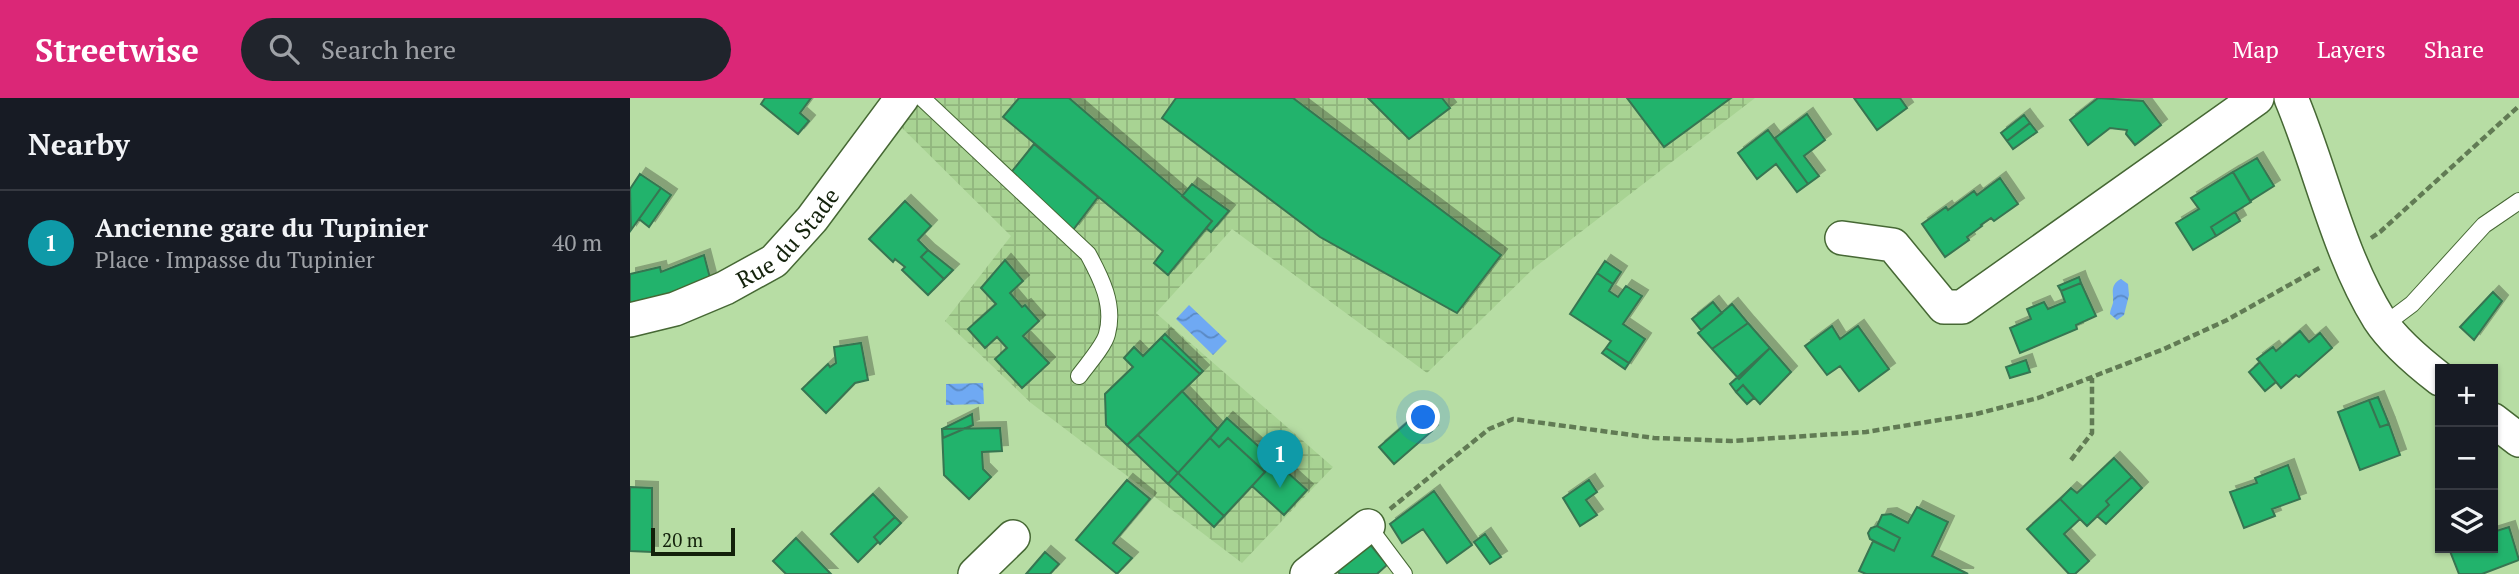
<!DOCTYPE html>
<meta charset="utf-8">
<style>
body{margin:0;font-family:"PT Serif",serif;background:#20242c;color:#f1f3f6}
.controls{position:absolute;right:21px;bottom:21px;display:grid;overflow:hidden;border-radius:0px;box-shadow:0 2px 5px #0004}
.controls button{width:63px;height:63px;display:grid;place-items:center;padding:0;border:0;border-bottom:2px solid #363941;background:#171b24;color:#f1f3f6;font:35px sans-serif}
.scale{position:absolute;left:21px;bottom:18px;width:84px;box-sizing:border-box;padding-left:7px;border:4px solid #13210b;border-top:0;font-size:19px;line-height:24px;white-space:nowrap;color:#13210b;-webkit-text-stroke:5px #b7dda4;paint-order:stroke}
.you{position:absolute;left:794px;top:320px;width:24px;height:24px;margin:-18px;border:5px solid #fff;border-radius:50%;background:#1a73e8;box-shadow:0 0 0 10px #1a73e833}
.badge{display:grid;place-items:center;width:46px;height:46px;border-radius:50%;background:#db2777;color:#fff;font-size:23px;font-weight:700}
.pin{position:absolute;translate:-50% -58px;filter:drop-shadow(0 2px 4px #0008)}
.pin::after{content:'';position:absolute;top:37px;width:24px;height:21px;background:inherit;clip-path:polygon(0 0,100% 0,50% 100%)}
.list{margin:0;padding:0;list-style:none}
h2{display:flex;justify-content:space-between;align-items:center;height:91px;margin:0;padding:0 28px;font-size:30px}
h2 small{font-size:23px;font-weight:400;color:#9ea1a6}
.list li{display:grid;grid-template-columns:46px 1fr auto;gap:21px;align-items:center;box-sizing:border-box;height:105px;padding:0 28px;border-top:2px solid #363941}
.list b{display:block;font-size:26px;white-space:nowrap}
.list p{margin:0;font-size:23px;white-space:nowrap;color:#9ea1a6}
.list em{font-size:23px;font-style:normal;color:#9ea1a6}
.icon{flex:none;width:38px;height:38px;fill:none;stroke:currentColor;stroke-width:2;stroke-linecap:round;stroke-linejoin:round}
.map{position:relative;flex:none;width:1889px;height:476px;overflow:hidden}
header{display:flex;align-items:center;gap:42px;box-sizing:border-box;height:98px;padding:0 35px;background:#db2777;color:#fff}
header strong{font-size:33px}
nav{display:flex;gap:38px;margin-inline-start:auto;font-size:24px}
.search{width:490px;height:63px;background:#20242c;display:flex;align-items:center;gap:18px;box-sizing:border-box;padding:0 24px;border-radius:38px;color:#9ea1a6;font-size:26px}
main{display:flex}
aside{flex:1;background:#171b24}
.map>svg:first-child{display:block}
.industrial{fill:url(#industrial-grid)}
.water{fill:url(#water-waves)}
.building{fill:#22b36c;stroke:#377551;stroke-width:2;filter:url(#shadow)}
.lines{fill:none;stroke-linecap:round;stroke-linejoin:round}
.service-casing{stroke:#466834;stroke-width:18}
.minor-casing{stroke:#466834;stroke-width:36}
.path{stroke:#617b54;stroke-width:4.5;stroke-dasharray:7 3.5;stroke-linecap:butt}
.service{stroke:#fff;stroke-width:16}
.minor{stroke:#fff;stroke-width:33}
.labels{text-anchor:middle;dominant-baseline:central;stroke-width:6;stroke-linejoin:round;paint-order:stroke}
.street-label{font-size:23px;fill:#13210b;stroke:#b7dda4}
</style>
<header>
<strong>Streetwise</strong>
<div class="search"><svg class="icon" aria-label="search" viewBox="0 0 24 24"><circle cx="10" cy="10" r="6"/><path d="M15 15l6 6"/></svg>Search here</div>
<nav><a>Map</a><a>Layers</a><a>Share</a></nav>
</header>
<main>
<aside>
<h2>Nearby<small></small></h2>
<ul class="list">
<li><span class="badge" style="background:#0f9aa8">1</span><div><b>Ancienne gare du Tupinier</b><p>Place · Impasse du Tupinier</p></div><em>40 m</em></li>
</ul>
</aside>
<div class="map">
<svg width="1889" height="476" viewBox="0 0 1889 476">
<defs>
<pattern id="industrial-grid" width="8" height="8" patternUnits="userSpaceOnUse" patternTransform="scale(1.75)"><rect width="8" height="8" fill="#a8d393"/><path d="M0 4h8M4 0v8" fill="none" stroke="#90b57d"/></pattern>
<pattern id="water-waves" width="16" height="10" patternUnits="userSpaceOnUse" patternTransform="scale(1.75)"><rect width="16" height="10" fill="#6fa9f3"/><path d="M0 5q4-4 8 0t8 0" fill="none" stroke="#5a89c3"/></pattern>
<filter id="shadow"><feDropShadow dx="6" dy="-6" stdDeviation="0" flood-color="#0004"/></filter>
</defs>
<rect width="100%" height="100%" fill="#b7dda4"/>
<path class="industrial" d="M 272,0 L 1125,0 L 904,170 L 797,275 L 602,131 L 526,215 L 703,369 L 612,465 L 401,305 L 315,223 L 381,138 L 259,17 Z"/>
<path class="water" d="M 1491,181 L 1498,186 L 1499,197 L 1494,217 L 1487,222 L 1480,216 C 1480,212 1482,209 1483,205 C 1484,196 1479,187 1491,181 Z
M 559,207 L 597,243 L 583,257 L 546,221 Z
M 353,285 L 354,306 L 316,307 L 316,286 Z"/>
<path class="building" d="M 135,0 L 181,0 L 170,15 L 179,23 L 168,36 L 131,6 Z
M 389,0 L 439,0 L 582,123 L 538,177 L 524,165 L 533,153 L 373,19 Z
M 546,0 L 663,0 L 871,157 L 827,215 L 690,139 L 532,20 Z
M 738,0 L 812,0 L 820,10 L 779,41 Z
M 997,0 L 1101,0 L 1034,49 Z
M 1224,0 L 1270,0 L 1277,10 L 1247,32 Z
M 1468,0 L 1513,3 L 1531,27 L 1505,47 L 1496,36 L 1497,32 L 1480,30 L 1458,47 L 1440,22 Z
M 1177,16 L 1195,42 L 1174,58 L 1189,78 L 1178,86 L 1145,40 Z
M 1394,17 L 1400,25 L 1377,43 L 1371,35 Z
M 1400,25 L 1407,34 L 1383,51 L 1377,43 Z
M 1138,32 L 1178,86 L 1167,94 L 1146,66 L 1127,81 L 1108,55 Z
M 404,46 L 468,99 L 443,132 L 379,77 Z
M 1627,60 L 1644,88 L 1620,103 L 1603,74 Z
M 1603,74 L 1621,104 L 1581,129 L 1586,138 L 1563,152 L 1546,125 L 1569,111 L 1561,100 Z
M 10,76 L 31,90 L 1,132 L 0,91 Z
M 1370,80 L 1388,106 L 1364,123 L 1361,120 L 1351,127 L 1352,128 L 1337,139 L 1339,142 L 1315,159 L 1292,126 L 1316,109 L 1318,112 L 1344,93 L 1347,97 Z
M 562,86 L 599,113 L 581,134 L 576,130 L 582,123 L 552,98 Z
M 31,90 L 41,97 L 19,129 L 9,121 Z
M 275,103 L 301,128 L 288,142 L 298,152 L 291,159 L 314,181 L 298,197 L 272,172 L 275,169 L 265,161 L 263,164 L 239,141 Z
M 1605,114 L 1610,123 L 1586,138 L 1581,129 Z
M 298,152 L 323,172 L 314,181 L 291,159 Z
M 74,157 L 80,180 L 36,197 L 0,205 L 0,176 L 30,169 L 31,174 Z
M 375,162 L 393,183 L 380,195 L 392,209 L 395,207 L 409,223 L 393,238 L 419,265 L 392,290 L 365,261 L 377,250 L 367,239 L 355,250 L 338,231 L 366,206 L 351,190 Z
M 975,163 L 991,174 L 983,186 L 967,175 Z
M 967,175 L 983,186 L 979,193 L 988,199 L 996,188 L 1012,198 L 993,226 L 1015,241 L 999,265 L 976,250 L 981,243 L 940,216 Z
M 1449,179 L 1451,185 L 1431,193 L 1428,188 Z
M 1451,185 L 1466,218 L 1446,227 L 1447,231 L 1390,255 L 1380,230 L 1401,221 L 1397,211 L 1414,204 L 1418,211 L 1435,204 L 1431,193 Z
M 1863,194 L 1872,203 L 1844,242 L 1830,229 Z
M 1083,204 L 1092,215 L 1071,232 L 1062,221 Z
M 1102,206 L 1118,225 L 1082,251 L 1068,235 Z
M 1118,225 L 1140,250 L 1109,281 L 1082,251 Z
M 1202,228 L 1210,241 L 1228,228 L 1259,271 L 1229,293 L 1210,268 L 1197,277 L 1175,248 Z
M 1670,233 L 1679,244 L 1690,235 L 1702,250 L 1669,279 L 1666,277 L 1651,290 L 1627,261 L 1643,249 L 1646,253 Z
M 535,236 L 573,273 L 570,276 L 531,240 Z
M 531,240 L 570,276 L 497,347 L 476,327 L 475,296 L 503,269 L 494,260 L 504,249 L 513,258 Z
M 231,245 L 238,282 L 225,285 L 196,315 L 172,291 L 198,266 L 200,269 L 206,265 L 204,249 Z
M 976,250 L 999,265 L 995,271 L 972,255 Z
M 1140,250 L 1161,274 L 1130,306 L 1113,287 L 1106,294 L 1100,286 Z
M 1396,262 L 1400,274 L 1380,280 L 1376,269 Z
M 1630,264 L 1646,284 L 1635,293 L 1619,274 Z
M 1113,287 L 1124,300 L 1117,306 L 1106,294 Z
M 552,293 L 588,331 L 548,375 L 508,337 Z
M 1748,299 L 1759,326 L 1750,329 L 1739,302 Z
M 1739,302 L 1750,329 L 1759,326 L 1770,357 L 1730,372 L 1708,314 Z
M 342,316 L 343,327 L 313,340 L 312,331 Z
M 787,316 L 802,333 L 764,366 L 749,349 Z
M 597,320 L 645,363 L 635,374 L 598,340 L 589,349 L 580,340 Z
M 370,330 L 372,353 L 352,354 L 353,371 L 361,379 L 339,401 L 314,377 L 312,331 Z
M 508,337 L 548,375 L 538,386 L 497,347 Z
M 580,340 L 589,349 L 598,340 L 635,374 L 594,418 L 548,375 Z
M 1484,360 L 1502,379 L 1476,403 L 1479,407 L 1457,428 L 1430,401 L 1441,390 L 1447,395 Z
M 645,363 L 677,392 L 654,417 L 622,388 Z
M 1658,367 L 1670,401 L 1642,411 L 1645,418 L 1614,430 L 1600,394 L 1627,385 L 1625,380 Z
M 548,375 L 594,418 L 584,429 L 538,386 Z
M 1502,379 L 1512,390 L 1476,426 L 1467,418 L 1479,407 L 1476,403 Z
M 497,382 L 520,401 L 483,445 L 502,460 L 487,476 L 446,442 Z
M 959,382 L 967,394 L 956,402 L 967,417 L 950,428 L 933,400 Z
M 0,389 L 22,390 L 22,454 L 0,453 Z
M 804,393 L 842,447 L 817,465 L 793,431 L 772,445 L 760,426 Z
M 243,396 L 265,419 L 244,439 L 248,444 L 228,464 L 201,436 Z
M 1430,401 L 1450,421 L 1434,436 L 1459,463 L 1445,476 L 1439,476 L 1397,431 Z
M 1287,409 L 1318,424 L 1302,458 L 1338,476 L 1236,476 L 1229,473 L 1243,443 L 1264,453 L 1270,440 L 1247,428 L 1252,417 L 1261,416 L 1278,425 Z
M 265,419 L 271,425 L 250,446 L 244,439 Z
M 1247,428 L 1270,440 L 1264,453 L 1240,441 L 1238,435 L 1241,430 Z
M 1879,429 L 1889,462 L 1852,476 L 1829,476 L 1820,453 L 1828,450 L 1863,450 L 1863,434 Z
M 855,436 L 871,459 L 860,466 L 844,444 Z
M 166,440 L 201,476 L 156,476 L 143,463 Z
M 739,445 L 757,467 L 747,476 L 710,476 L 706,472 Z
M 415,454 L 429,466 L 420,476 L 396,476 Z"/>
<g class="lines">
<defs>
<path id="service" d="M 292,0 L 458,156 C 471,180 485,207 477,236 C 474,248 457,267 449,278
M 1754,227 L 1782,206 L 1854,127 L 1889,103
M 738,428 L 774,476"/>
<g id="minor">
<path d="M 1661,0 C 1691,71 1708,155 1749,221 C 1764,244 1788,264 1810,281"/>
<path d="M 1212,140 L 1263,147 L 1314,209 L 1332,209 L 1627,0"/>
<path id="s1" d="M 0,222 L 45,211 L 95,190 L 144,163 L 182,121 L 272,0"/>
<path d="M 1863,322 L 1889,342"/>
<path d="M 345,476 L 383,439"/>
<path d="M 677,476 L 738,428"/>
</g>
</defs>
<use href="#service" class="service-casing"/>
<use href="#minor" class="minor-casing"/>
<path class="path" d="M 1741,140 L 1750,134 L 1889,8
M 1441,362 L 1462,335 L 1462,280
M 760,411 L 859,331 L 883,321 L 1024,340 L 1101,343 L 1236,334 L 1346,316 L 1408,300 L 1534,251 L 1597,222 L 1691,169"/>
<use href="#service" class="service"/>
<use href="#minor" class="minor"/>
</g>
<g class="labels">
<g class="street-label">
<text stroke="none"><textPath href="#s1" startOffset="182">Rue du Stade</textPath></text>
</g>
</g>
</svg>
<div class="controls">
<button>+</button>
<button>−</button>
<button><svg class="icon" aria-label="layers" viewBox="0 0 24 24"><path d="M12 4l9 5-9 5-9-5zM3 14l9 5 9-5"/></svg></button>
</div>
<div class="scale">20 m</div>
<div class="you"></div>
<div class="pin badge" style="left:650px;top:390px;background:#0f9aa8">1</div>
</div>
</main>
